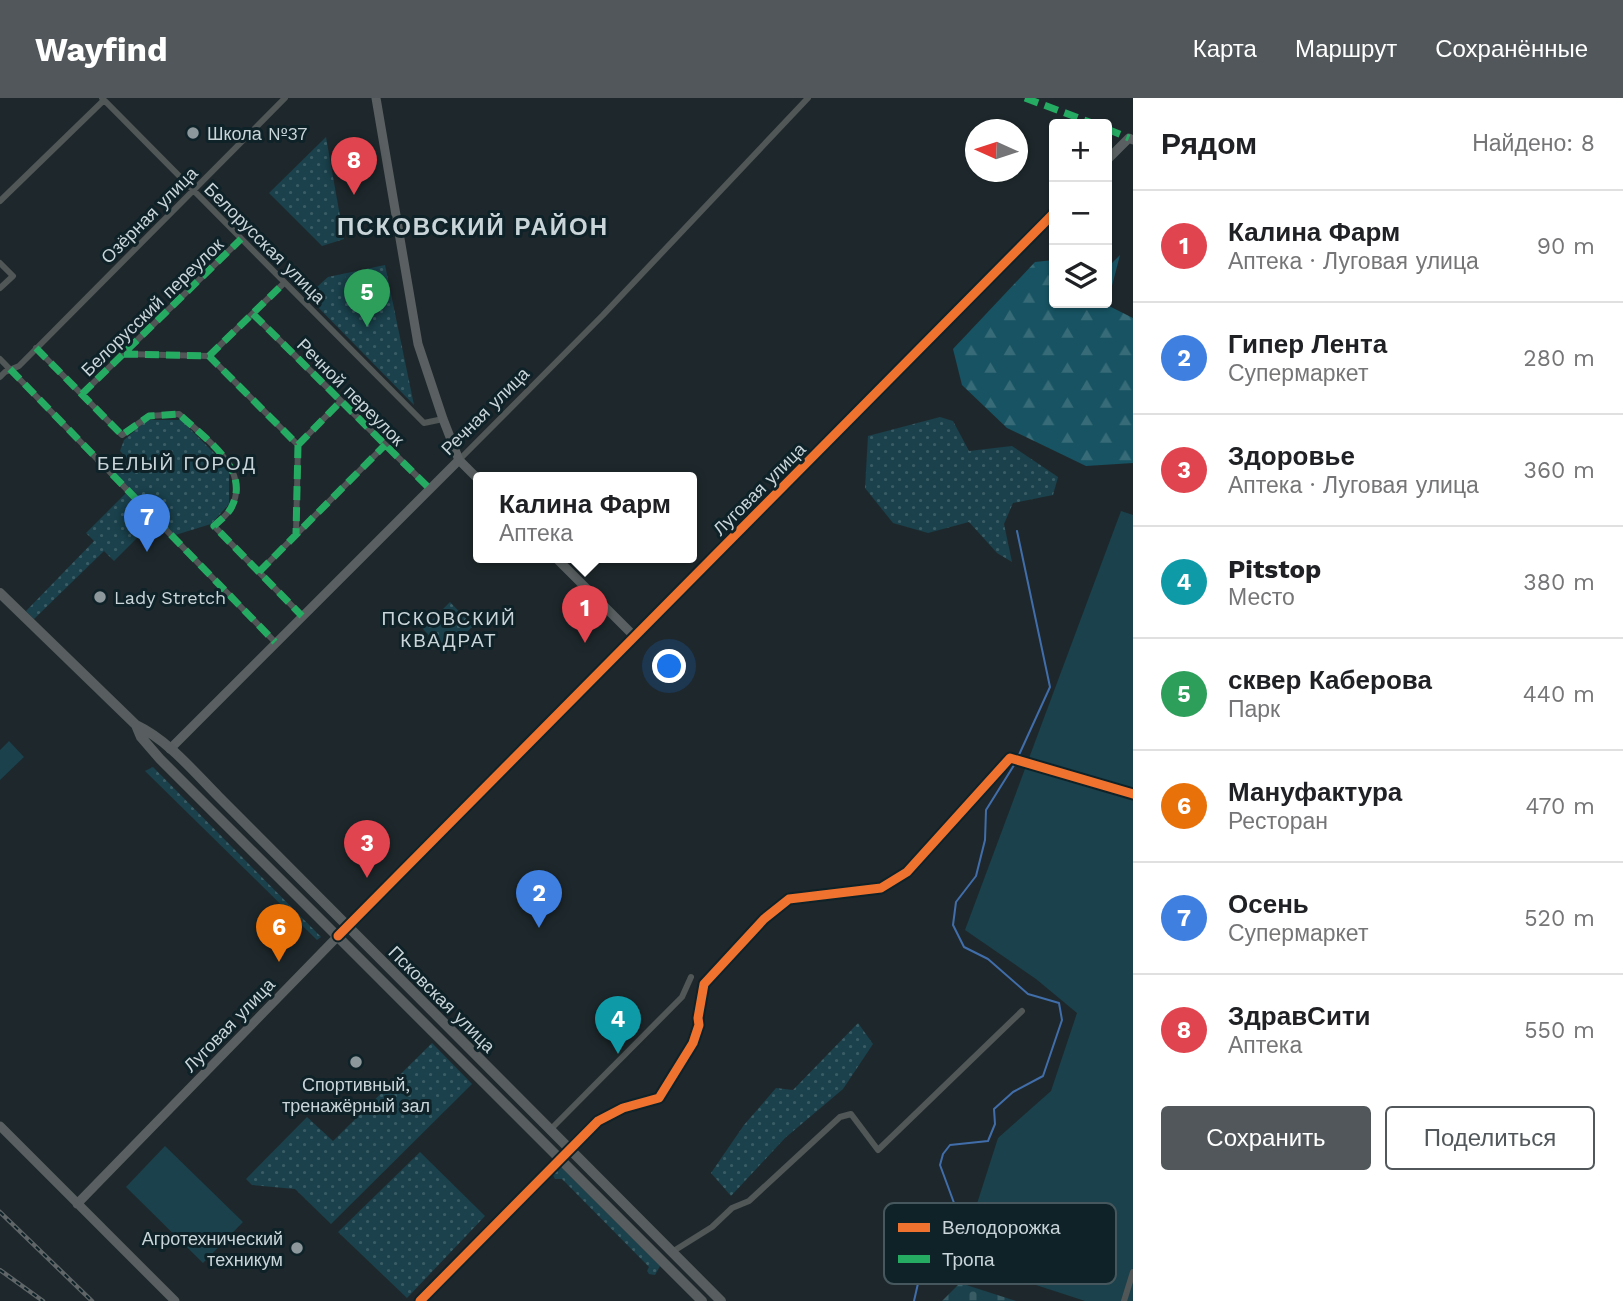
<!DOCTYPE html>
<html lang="ru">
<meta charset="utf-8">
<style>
body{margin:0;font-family:"Work Sans",sans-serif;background:#f6f6f6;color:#202124}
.controls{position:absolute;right:21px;top:21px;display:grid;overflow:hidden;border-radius:7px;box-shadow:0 2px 5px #0004}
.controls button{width:63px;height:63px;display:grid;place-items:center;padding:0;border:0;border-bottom:2px solid #e0e0e0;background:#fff;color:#202124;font:35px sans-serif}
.compass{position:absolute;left:965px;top:21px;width:63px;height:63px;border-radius:50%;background:#fff;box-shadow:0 2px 5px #0004;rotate:273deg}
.you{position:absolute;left:670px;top:569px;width:24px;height:24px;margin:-18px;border:5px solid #fff;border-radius:50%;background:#1a73e8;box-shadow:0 0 0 10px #1a73e833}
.badge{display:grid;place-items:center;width:46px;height:46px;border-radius:50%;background:#51575a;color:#fff;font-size:23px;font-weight:700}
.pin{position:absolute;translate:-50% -58px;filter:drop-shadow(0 2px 4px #0008)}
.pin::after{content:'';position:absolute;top:37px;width:24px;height:21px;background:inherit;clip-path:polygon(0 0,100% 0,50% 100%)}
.popup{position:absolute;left:473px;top:374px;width:224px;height:91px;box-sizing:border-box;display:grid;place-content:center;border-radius:7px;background:#fff;filter:drop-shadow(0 2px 5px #0005);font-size:23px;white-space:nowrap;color:#757577}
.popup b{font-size:26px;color:#202124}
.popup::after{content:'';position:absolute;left:50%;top:100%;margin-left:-14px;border:14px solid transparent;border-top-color:#fff}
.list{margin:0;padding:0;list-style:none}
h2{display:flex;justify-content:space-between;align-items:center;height:91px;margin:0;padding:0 28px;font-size:30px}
h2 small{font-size:23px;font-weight:400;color:#757577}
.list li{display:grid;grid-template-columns:46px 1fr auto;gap:21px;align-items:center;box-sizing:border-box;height:112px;padding:0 28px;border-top:2px solid #e0e0e0}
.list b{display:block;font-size:26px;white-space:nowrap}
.list p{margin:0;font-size:23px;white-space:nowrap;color:#757577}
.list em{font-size:23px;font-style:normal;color:#757577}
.actions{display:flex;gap:14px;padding:21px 28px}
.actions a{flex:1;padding:16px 0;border:2px solid #51575a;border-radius:7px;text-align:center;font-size:24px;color:#51575a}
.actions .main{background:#51575a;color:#fff}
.icon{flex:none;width:38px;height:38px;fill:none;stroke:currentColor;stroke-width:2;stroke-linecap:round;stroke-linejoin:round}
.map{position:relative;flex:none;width:1133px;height:1203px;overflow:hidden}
header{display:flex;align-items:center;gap:42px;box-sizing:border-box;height:98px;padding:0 35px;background:#51575a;color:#fff}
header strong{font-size:33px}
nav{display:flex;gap:38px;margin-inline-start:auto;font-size:24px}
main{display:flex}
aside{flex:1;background:#fff}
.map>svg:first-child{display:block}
.grass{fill:url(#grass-dots)}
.forest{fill:url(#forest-firs)}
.cemetery{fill:url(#cemetery-stones)}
.garden{fill:#1a414c}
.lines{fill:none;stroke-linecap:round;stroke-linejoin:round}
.stream{stroke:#416eaa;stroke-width:2}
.street{stroke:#515656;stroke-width:6}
.secondary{stroke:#5a6061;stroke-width:9}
.primary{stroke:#585e5f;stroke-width:10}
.rail-casing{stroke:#606668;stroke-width:4.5}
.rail{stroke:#0e2228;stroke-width:2;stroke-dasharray:5;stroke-linecap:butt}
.quiet{stroke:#26ab63;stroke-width:7;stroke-dasharray:14 7;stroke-linecap:butt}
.cycleway-casing{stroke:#0e2228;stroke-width:13}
.cycleway{stroke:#ef722f;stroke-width:9}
.poi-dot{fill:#8d989c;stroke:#0e2228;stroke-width:2.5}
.labels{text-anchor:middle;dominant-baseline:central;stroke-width:6;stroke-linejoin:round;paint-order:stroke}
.poi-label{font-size:18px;fill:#c9d5d9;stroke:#0e2228;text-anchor:start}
.street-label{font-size:18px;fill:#c9d5d9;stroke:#0e2228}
.neighbourhood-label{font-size:19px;letter-spacing:2px;fill:#c9d5d9;stroke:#0e2228}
.district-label{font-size:24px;font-weight:bold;letter-spacing:2px;fill:#c9d5d9;stroke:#0e2228}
.key{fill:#0e2228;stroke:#46585d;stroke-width:2}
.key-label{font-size:19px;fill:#c9d5d9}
</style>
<header>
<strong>Wayfind</strong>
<nav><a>Карта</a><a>Маршрут</a><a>Сохранённые</a></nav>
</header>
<main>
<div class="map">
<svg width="1133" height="1203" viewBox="0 0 1133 1203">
<defs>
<pattern id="grass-dots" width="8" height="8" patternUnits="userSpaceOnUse" patternTransform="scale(1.75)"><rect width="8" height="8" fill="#1a414c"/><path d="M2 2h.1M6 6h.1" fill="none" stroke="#3a5c65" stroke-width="1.8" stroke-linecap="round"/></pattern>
<pattern id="forest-firs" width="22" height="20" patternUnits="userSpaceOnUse" patternTransform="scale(1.75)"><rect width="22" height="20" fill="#175362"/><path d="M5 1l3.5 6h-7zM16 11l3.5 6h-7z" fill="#376b78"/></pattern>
<pattern id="cemetery-stones" width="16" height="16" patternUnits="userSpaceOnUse" patternTransform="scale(1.75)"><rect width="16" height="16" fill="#1a414c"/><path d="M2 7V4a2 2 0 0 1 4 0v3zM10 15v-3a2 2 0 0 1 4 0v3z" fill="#3a5c65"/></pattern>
</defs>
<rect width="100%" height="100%" fill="#1e282c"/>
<path class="grass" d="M 326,39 L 344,141 L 322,148 L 269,95 Z
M 385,167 L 414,307 L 307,198 L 328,179 Z
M 940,319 L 953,323 L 969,353 L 1012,348 L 1058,379 L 1053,397 L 1013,405 L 1004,426 L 1012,464 L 997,455 L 969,424 L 928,435 L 893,425 L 865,390 L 868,338 Z
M 147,322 L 181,322 L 229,370 L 229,406 L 211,426 L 172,438 L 155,422 L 114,463 L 104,453 L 34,521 L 26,513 L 94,443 L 86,435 L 127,394 L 112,379 L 129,362 L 120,353 L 124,342 Z
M 450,504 L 473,528 L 446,555 L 423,531 Z
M 153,669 L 321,839 L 317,842 L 145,673 Z
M 858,925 L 873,946 L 843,991 L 785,1040 L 731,1098 L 711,1075 L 744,1027 L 776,990 L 793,992 Z
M 432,945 L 472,986 L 331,1126 L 295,1091 L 252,1087 L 246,1081 L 307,1019 L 333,1043 Z
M 420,1054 L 485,1118 L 407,1200 L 338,1134 Z
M 557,1069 L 562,1070 L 660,1168 L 655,1177 L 649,1176 L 647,1173 L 649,1169 L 562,1081 L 555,1081 L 552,1075 Z"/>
<path class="forest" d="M 1120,157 L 1107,207 L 1133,220 L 1133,365 L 1086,368 L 1007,330 L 962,287 L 953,251 L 1035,164 L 1054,162 L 1054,205 L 1107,205 L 1107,170 Z"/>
<path class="cemetery" d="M 960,1185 L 1016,1203 L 942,1203 Z"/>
<path class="garden" d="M 377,171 L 380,190 L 348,196 L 345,177 Z
M 1121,413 L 1133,417 L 1133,1203 L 1085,1203 L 959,1162 L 998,1040 L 1051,993 L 1077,915 L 1036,881 L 965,832 Z
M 9,643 L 24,659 L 0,682 L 0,652 Z
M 165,1048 L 243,1124 L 203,1165 L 126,1089 Z"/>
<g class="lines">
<path class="stream" d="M 1017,433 L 1050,589 L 1018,659
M 914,1203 L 919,1181 L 941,1169 L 954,1152 L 957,1113 L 940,1067 L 943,1056 L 950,1047 L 988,1043 L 995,1026 L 994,1011 L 1013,994 L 1043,978 L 1062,922 L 1059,905 L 1028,896 L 988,861 L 964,849 L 953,827 L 956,804 L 976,778 L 985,742 L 986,712 L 1016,664"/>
<path class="street" d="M 102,0 L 424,325 L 443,321
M 0,103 L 104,2
M 0,165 L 13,178 L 0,190
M 253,216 L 430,391
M 36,250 L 122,337 L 149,318 L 179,316 C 203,339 251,370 232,408 C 229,416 219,423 214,428 L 302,518
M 124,256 L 209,258 L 298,347 L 296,436
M 209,258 L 284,185
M 0,261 L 275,544
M 0,279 L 5,274 L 19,268 L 285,0
M 82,296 L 241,141
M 298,347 L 341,303
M 459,362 L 603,217 L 808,0
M 259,474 L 385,347
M 550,1032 L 682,899 L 691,879
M 568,1051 L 598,1023 L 623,1010 L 659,1000 L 693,945 L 699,927 L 698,920 L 704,886 L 764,821 L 789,801 L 881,790 L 907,774 L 1010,660 L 1133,696
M 672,1154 L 712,1129 L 732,1110 L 749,1103 L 840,1019 L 851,1016 L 878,1052 L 1022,913
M 1124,1203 L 1133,1174"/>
<path class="secondary" d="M 376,0 L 418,246 L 443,321 L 459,362 L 478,381
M 1107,62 L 1129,40 L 1133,42
M 555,459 L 635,539
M 170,651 L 459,362
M 0,1028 L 175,1203
M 77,1106 L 338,838 L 1054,115
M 420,1203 L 569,1051"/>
<path class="primary" d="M 0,495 L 136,627 C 168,642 194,674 219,699 L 721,1203
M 136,627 L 141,639 L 160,661 L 702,1203"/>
<defs>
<path id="rail" d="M 0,1114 L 92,1203
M 0,1172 L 43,1203"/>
</defs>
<use href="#rail" class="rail-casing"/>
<use href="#rail" class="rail"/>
<path class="quiet" d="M 1025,0 L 1095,26
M 1107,31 L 1129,40
M 253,216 L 430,391
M 36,250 L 122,337 L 149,318 L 179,316 C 203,339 251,370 232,408 C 229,416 219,423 214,428 L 302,518
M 124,256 L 209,258 L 298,347 L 296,436
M 209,258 L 284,185
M 10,271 L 275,544
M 82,296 L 241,141
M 298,347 L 341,303
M 259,474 L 385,347"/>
<defs>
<path id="cycleway" d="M 338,838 L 1054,115
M 420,1203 L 598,1023 L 623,1010 L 659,1000 L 693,945 L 699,927 L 698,920 L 704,886 L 764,821 L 789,801 L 881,790 L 907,774 L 1010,660 L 1133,696"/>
</defs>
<use href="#cycleway" class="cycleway-casing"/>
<use href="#cycleway" class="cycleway"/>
</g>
<g class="poi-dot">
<circle cx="193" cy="35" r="7"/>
<circle cx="100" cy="499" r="7"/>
<circle cx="356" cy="964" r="7"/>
<circle cx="297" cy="1150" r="7"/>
</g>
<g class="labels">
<g class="poi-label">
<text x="207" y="35">Школа №37</text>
<text x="114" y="499">Lady Stretch</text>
<text x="356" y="986" text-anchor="middle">Спортивный,<tspan x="356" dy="21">тренажёрный зал</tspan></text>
<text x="283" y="1140" text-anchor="end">Агротехнический<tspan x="283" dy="21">техникум</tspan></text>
</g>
<g class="street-label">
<text transform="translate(149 117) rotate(-45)">Озёрная улица</text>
<text transform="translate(265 145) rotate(45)">Белорусская улица</text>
<text transform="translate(152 209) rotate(-44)">Белорусский переулок</text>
<text transform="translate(351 294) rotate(45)">Речной переулок</text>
<text transform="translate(485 313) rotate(-45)">Речная улица</text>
<text transform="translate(759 391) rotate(-45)">Луговая улица</text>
<text transform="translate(442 901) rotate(45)">Псковская улица</text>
<text transform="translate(229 927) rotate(-46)">Луговая улица</text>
</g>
<g class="neighbourhood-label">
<text x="177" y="365">БЕЛЫЙ ГОРОД</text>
<text x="449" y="520">ПСКОВСКИЙ<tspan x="449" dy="22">КВАДРАТ</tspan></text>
</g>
<g class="district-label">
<text x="473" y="129">ПСКОВСКИЙ РАЙОН</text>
</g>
</g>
<rect x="884" y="1105" width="232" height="81" rx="10" class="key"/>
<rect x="898" y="1125" width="32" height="9" fill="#ef722f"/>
<rect x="898" y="1157" width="32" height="8" fill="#26ab63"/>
<g class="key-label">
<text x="942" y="1136">Велодорожка</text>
<text x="942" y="1168">Тропа</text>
</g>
</svg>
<div class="controls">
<button>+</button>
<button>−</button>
<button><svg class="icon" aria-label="layers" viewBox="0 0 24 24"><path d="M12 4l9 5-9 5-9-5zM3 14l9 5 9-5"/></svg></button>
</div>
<svg class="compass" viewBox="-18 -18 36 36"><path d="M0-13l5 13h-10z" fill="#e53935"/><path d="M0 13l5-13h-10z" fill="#757577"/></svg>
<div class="you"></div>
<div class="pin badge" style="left:585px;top:545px;background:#e0444e">1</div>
<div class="popup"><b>Калина Фарм</b>Аптека</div>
<div class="pin badge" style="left:539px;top:830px;background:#3f7fe0">2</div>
<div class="pin badge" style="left:367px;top:780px;background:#e0444e">3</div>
<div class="pin badge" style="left:618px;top:956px;background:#0f9aa8">4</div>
<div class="pin badge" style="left:367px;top:229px;background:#2e9e5b">5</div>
<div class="pin badge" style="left:279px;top:864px;background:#e8710a">6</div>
<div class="pin badge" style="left:147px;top:454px;background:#3f7fe0">7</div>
<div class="pin badge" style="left:354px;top:97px;background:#e0444e">8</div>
</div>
<aside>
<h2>Рядом<small>Найдено: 8</small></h2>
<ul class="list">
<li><span class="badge" style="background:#e0444e">1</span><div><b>Калина Фарм</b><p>Аптека · Луговая улица</p></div><em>90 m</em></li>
<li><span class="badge" style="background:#3f7fe0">2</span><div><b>Гипер Лента</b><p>Супермаркет</p></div><em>280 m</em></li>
<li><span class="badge" style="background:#e0444e">3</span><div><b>Здоровье</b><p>Аптека · Луговая улица</p></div><em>360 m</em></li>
<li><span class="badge" style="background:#0f9aa8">4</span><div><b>Pitstop</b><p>Место</p></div><em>380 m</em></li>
<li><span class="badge" style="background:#2e9e5b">5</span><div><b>сквер Каберова</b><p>Парк</p></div><em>440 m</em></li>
<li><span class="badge" style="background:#e8710a">6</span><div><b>Мануфактура</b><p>Ресторан</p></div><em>470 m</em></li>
<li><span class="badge" style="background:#3f7fe0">7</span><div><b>Осень</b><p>Супермаркет</p></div><em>520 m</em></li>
<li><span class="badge" style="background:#e0444e">8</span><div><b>ЗдравСити</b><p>Аптека</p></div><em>550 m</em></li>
</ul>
<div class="actions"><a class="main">Сохранить</a><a>Поделиться</a></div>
</aside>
</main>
